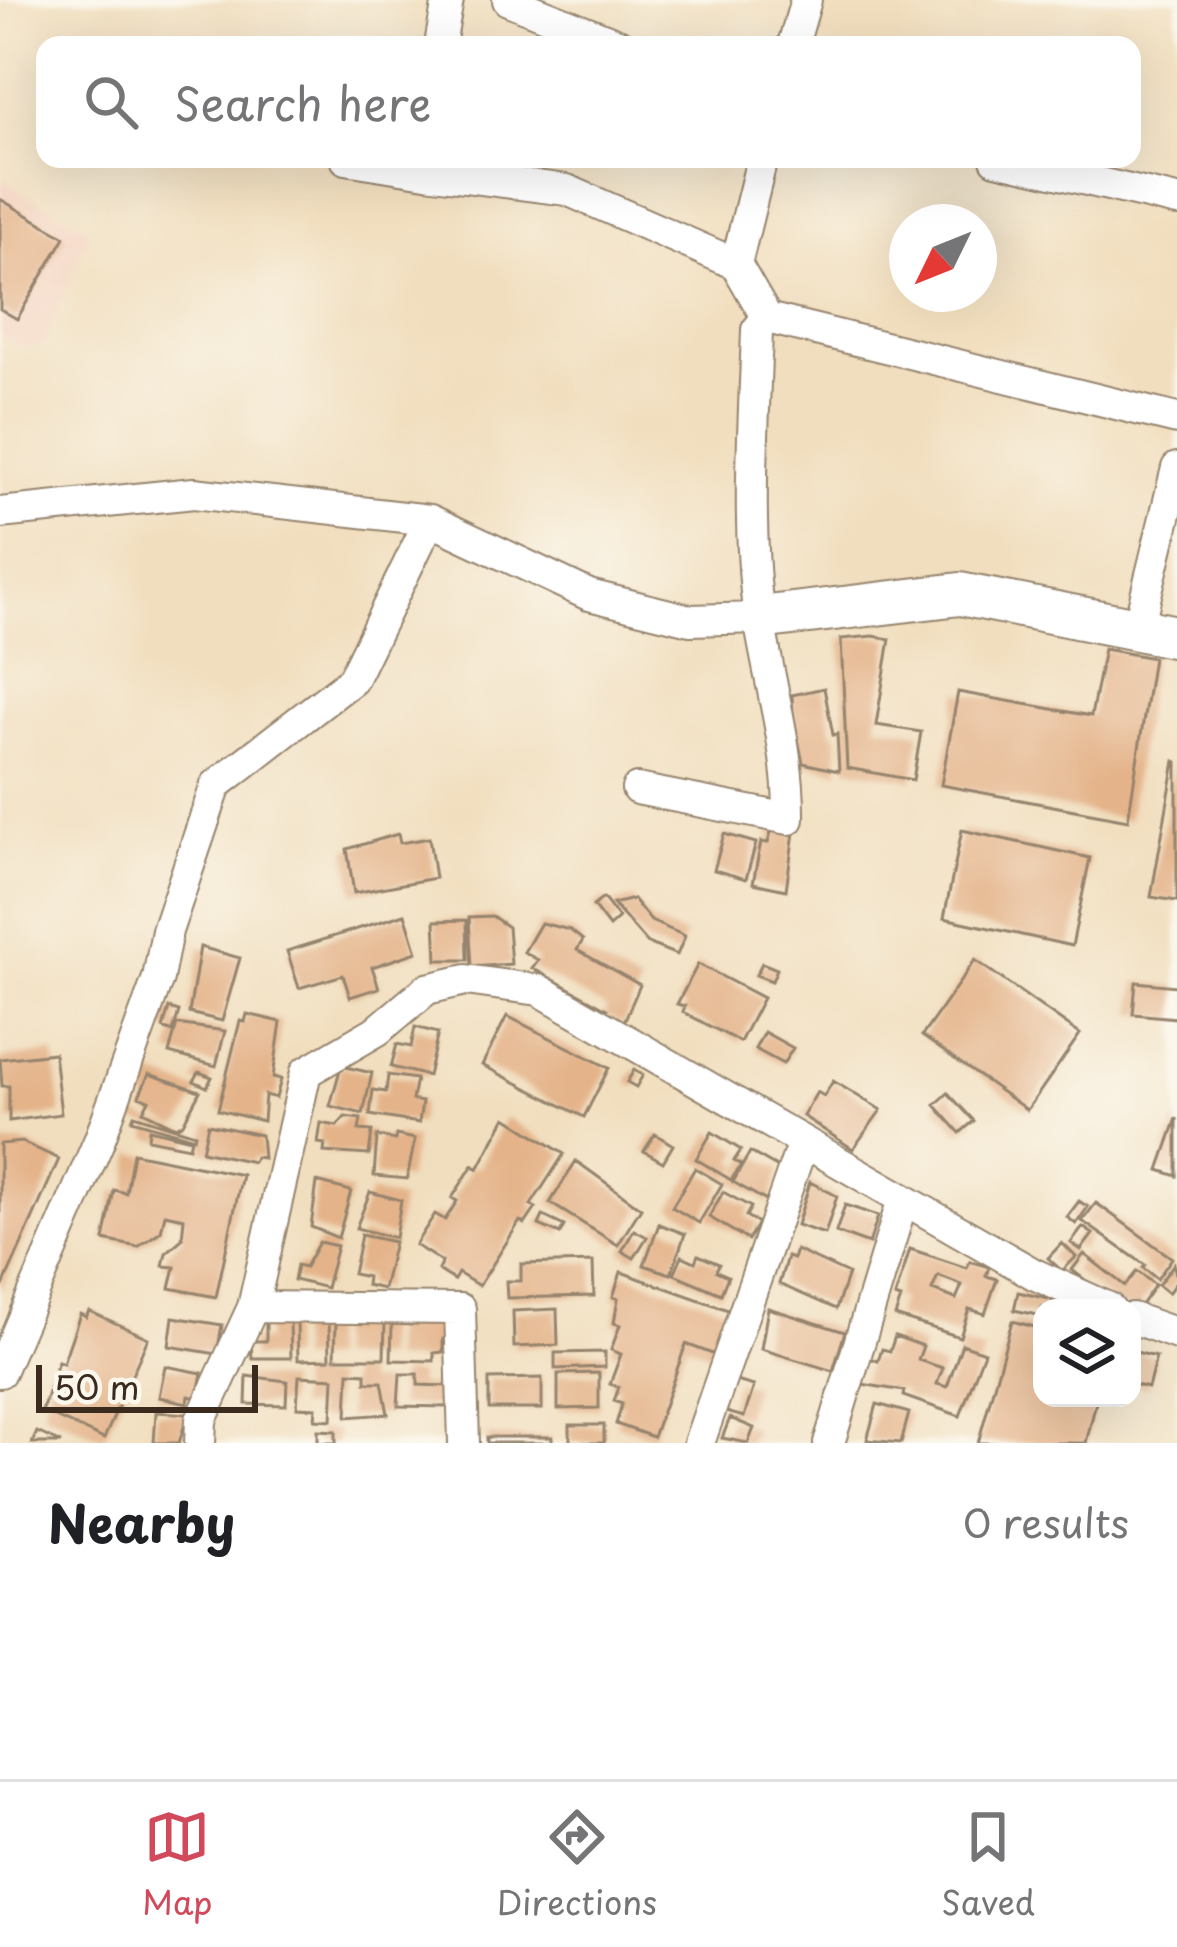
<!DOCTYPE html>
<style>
body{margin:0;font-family:"Playpen Sans",sans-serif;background:#f6f6f6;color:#202124}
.controls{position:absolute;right:36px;bottom:36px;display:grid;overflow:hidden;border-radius:24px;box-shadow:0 12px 48px #0002}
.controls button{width:108px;height:108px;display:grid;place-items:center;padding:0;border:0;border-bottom:3px solid #e0e0e0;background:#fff;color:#202124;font:60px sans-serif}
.compass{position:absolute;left:889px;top:204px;width:108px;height:108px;border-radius:50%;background:#fff;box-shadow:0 12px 48px #0002;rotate:227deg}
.scale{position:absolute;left:36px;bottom:30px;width:222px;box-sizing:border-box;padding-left:12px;border:6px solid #3b2a1e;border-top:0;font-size:33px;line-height:42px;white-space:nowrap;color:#3b2a1e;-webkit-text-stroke:9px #fbf7ec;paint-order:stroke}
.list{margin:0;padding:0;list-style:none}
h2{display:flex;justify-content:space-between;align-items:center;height:156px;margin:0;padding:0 48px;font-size:51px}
h2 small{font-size:39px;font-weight:400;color:#757577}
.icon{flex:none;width:66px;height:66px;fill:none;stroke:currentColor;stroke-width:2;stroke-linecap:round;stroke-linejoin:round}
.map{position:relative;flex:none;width:1177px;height:1443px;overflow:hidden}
.search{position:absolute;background:#fff;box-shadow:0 12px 48px #0002;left:36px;right:36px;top:36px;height:132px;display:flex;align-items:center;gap:30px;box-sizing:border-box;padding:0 42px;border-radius:24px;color:#757577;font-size:45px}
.sheet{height:336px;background:#fff}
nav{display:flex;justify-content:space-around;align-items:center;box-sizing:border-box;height:168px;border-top:3px solid #e0e0e0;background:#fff;font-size:33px;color:#757577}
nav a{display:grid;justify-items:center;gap:6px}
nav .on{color:#d1495b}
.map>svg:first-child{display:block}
.built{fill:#f4d3c0}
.building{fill:#e4b389;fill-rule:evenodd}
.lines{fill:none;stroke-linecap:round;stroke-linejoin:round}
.street-casing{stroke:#96846e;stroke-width:34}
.secondary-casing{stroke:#96846e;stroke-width:46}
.street{stroke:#fff;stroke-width:30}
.secondary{stroke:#fff;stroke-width:42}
</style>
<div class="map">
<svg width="1177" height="1443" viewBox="0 0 1177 1443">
<rect width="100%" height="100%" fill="#fbf7ec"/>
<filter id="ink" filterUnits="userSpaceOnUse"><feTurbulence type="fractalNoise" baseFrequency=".00833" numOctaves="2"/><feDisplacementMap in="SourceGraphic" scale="24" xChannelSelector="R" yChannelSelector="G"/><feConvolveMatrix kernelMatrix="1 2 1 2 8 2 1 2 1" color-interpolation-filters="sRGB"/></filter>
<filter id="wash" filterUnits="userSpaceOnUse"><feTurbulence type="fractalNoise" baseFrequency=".004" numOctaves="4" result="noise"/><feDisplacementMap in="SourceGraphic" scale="48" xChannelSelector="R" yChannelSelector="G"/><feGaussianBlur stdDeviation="2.7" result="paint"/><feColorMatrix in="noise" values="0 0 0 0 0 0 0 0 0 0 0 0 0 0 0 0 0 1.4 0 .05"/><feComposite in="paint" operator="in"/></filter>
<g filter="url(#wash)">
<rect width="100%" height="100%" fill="#f1debe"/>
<path class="built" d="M 0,178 L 89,231 L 44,344 L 26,348 L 0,338 Z"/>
<g id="blocks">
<path class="building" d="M 0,199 L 65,237 L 17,319 L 0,309 Z
M 873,636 L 890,639 L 876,725 L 921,732 L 913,780 L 847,768 L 841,639 Z
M 1104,649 L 1153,658 L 1128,820 L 941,785 L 958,692 L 1091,716 Z
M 824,688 L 833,735 L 837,734 L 839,771 L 803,763 L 793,715 L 792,695 Z
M 1175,761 L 1177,762 L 1177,901 L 1151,897 Z
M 772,828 L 794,832 L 786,890 L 753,883 L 761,842 L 768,843 Z
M 962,830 L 1090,858 L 1072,946 L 944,918 Z
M 398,834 L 400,843 L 429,838 L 435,878 L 354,893 L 347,849 Z
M 724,834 L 756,843 L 746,879 L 714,870 Z
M 603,898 L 619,918 L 609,927 L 593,906 Z
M 633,899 L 651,921 L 685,936 L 677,955 L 647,943 L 613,904 Z
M 405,914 L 417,952 L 372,967 L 379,988 L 350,997 L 343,975 L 299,988 L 287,951 Z
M 492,916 L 508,927 L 511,964 L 472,967 L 469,917 Z
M 467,920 L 468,960 L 437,960 L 435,921 Z
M 541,923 L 570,930 L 583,940 L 577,950 L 640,985 L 623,1024 L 604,1015 L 607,1009 L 532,968 L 538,960 L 524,952 Z
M 200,947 L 240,958 L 222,1021 L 189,1013 Z
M 975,960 L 1080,1034 L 1027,1110 L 922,1036 Z
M 762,963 L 777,969 L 772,981 L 756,975 Z
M 698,964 L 763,998 L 740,1042 L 683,1012 L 685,1006 L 677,1004 Z
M 1136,982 L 1177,986 L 1177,1018 L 1133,1014 Z
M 169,1008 L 179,1011 L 173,1032 L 163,1028 Z
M 247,1014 L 281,1022 L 273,1077 L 281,1079 L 276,1098 L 265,1095 L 263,1121 L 218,1110 L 240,1021 L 245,1022 Z
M 507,1016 L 609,1068 L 584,1117 L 482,1065 Z
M 177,1024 L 225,1031 L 216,1066 L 169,1053 Z
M 415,1027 L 438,1033 L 428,1076 L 391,1067 L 397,1044 L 411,1047 Z
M 764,1032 L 793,1048 L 783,1064 L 755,1049 Z
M 54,1053 L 61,1114 L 9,1121 L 9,1086 L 2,1086 L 0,1059 Z
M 341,1066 L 372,1073 L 363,1114 L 330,1106 Z
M 634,1070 L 643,1075 L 636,1087 L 627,1082 Z
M 199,1072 L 212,1077 L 207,1087 L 194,1081 Z
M 149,1074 L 200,1091 L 183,1123 L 176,1127 L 143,1111 L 149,1100 L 139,1096 Z
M 388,1075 L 416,1079 L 412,1100 L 422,1102 L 419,1123 L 370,1115 L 373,1090 L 386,1092 Z
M 833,1081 L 881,1110 L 853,1149 L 803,1116 L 817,1092 L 824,1096 Z
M 948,1093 L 974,1121 L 960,1133 L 935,1105 Z
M 134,1115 L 195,1134 L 194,1138 L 132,1120 Z
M 345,1117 L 361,1119 L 359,1130 L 372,1131 L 369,1155 L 324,1152 L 325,1144 L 318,1143 L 321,1123 L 337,1126 Z
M 506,1117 L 564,1154 L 531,1205 L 536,1208 L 525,1224 L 520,1221 L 479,1286 L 458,1273 L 454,1280 L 438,1270 L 442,1262 L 415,1245 L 435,1214 L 445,1220 L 457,1201 L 452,1198 L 473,1165 L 478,1169 Z
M 1177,1118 L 1177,1176 L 1159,1170 Z
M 208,1124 L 261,1135 L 263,1158 L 255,1157 L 253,1162 L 202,1151 Z
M 149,1129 L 191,1139 L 189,1147 L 148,1139 Z
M 712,1132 L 741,1150 L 734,1161 L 741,1165 L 731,1180 L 696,1159 Z
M 655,1134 L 673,1145 L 663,1162 L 644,1151 Z
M 396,1135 L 415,1139 L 407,1179 L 374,1176 L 377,1136 L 395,1140 Z
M 22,1142 L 59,1159 L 0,1293 L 0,1144 Z
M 750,1152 L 780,1169 L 770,1203 L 733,1182 Z
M 133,1153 L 242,1175 L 216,1297 L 170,1288 L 175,1267 L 163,1266 L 166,1253 L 182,1239 L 184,1218 L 165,1214 L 161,1231 L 138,1247 L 104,1240 L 114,1190 L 126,1193 Z
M 576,1161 L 641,1208 L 618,1245 L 550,1203 Z
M 695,1168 L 722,1184 L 699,1223 L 672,1207 Z
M 317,1182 L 351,1191 L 338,1238 L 311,1227 Z
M 810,1182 L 837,1196 L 825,1234 L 797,1225 Z
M 370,1192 L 401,1200 L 395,1238 L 356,1228 Z
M 723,1192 L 751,1207 L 746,1216 L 758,1223 L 748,1240 L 709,1217 Z
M 1079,1201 L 1088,1207 L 1076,1224 L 1067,1217 Z
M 1096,1203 L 1172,1258 L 1157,1279 L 1143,1268 L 1145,1265 L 1082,1221 Z
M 845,1205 L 878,1216 L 869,1244 L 836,1232 Z
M 543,1216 L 564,1226 L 560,1234 L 539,1225 Z
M 659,1224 L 685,1234 L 671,1274 L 644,1265 Z
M 1083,1227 L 1093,1234 L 1081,1250 L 1071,1243 Z
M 634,1230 L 647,1237 L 634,1258 L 622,1251 Z
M 361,1235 L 394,1242 L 383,1289 L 366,1285 L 367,1277 L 353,1274 Z
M 319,1242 L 337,1246 L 326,1288 L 294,1280 L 297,1265 L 305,1267 Z
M 1062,1243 L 1076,1257 L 1062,1271 L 1048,1258 Z
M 910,1249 L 967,1268 L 970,1261 L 989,1267 L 986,1276 L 997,1279 L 985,1314 L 969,1309 L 960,1337 L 895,1316 L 901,1299 L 895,1297 ZM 938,1276 L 962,1285 L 956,1299 L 932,1290 Z
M 796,1250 L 848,1274 L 836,1309 L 779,1284 L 787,1257 L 793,1259 Z
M 1084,1254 L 1125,1286 L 1137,1271 L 1155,1285 L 1138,1309 L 1119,1306 L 1072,1270 Z
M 698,1255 L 719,1264 L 716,1271 L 728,1276 L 721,1294 L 674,1274 L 682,1256 L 695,1262 Z
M 593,1262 L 594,1296 L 507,1298 L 506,1281 L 521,1281 L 521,1264 Z
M 1174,1264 L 1177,1281 L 1168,1293 L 1158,1285 Z
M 621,1272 L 734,1312 L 715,1355 L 686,1344 L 653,1437 L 616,1424 L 622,1404 L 614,1401 L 619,1387 L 610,1384 L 621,1354 L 611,1350 L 620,1325 L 614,1323 L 618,1299 L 613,1297 Z
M 1018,1292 L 1053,1300 L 1051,1308 L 1042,1308 L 1042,1316 L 1014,1310 Z
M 768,1308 L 845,1332 L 833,1371 L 761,1349 Z
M 557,1309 L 558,1345 L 514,1347 L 513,1311 Z
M 89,1311 L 148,1338 L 104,1439 L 42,1411 L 58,1361 L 63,1363 L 80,1314 L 86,1317 Z
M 173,1317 L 222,1325 L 217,1354 L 169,1346 Z
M 329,1320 L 330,1359 L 298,1360 L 297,1321 Z
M 411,1320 L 450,1320 L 449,1339 L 443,1339 L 443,1352 L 434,1353 L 434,1361 L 391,1360 L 392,1324 L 411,1325 Z
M 290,1321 L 291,1358 L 252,1358 L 251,1341 L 266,1341 L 266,1322 Z
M 1012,1321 L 1042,1329 L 1042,1398 L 1097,1398 L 1086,1443 L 978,1443 Z
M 336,1322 L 385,1322 L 384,1358 L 335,1358 Z
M 895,1336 L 923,1346 L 918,1360 L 943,1368 L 937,1384 L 947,1387 L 962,1344 L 984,1352 L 960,1416 L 903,1396 L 904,1391 L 862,1384 L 870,1358 L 878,1361 L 882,1349 L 890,1351 Z
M 1132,1351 L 1156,1357 L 1148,1388 L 1132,1384 Z
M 605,1352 L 605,1367 L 555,1369 L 555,1353 Z
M 165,1366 L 202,1373 L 197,1398 L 189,1396 L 188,1403 L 159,1397 Z
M 349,1372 L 366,1373 L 366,1382 L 382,1382 L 388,1414 L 347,1417 Z
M 599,1373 L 599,1408 L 558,1409 L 558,1374 Z
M 400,1374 L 418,1374 L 418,1385 L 448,1386 L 447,1407 L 398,1406 Z
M 247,1376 L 287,1381 L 286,1405 L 246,1404 Z
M 299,1376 L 334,1378 L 332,1420 L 315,1419 L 316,1408 L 297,1407 Z
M 542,1378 L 542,1409 L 489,1409 L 489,1379 Z
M 736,1381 L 754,1386 L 744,1417 L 726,1412 Z
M 877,1404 L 909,1413 L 901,1443 L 867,1440 Z
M 156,1412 L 188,1414 L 179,1443 L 154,1443 Z
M 730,1418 L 754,1428 L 748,1443 L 722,1438 Z
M 570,1425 L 604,1425 L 604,1443 L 570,1443 Z
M 318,1430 L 336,1431 L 336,1443 L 318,1443 Z
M 37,1432 L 61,1443 L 32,1443 Z
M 487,1437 L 552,1437 L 552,1443 L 487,1443 Z"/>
</g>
</g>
<g filter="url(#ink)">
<use href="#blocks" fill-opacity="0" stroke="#96846e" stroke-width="3"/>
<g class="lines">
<defs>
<path id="street" d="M 508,0 L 620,45
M 440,45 L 448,0
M 793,45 L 806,0
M 346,159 L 426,172
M 427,159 L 426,172 L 567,190 L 736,264 L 767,318 L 757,330 C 754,425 746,523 759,618 C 770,687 790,749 789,819 L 637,789
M 996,159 L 1177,201
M 736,264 L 762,159
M 767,318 L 1177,419
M 0,513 L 194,493 L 430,520 L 589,595 L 690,620 L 759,618
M 1138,628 L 1177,468
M 253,1307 L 460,1309 L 464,1443
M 1132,1318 L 1177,1334
M 0,1372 L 99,1141 L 158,978 L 167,931 L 216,785 L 352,680 L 430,520
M 200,1443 L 201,1420 L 253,1307 L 306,1072 L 378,1030 L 427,989 L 466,980 L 539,990 L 1034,1274 L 1109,1308
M 699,1443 L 803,1142
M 829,1443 L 903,1199"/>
<path id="secondary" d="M 759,618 L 960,594 L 1177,637"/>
</defs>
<use href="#street" class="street-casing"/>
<use href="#secondary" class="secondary-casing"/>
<use href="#street" class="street"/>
<use href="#secondary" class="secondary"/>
</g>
</g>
</svg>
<div class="controls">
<button><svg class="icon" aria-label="layers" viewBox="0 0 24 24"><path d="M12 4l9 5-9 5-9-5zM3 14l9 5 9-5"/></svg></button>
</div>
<svg class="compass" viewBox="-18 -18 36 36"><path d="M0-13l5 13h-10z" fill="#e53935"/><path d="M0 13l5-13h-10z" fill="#757577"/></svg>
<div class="scale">50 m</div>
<div class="search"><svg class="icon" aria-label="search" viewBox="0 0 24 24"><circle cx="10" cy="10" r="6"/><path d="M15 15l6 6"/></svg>Search here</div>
</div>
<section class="sheet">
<h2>Nearby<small>0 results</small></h2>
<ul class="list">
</ul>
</section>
<nav>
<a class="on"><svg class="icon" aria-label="map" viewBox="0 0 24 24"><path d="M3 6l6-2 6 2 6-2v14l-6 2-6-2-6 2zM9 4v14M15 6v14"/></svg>Map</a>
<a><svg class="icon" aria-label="directions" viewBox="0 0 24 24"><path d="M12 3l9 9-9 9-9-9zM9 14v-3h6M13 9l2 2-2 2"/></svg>Directions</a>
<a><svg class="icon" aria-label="saved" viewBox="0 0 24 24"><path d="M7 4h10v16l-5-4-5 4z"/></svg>Saved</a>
</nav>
